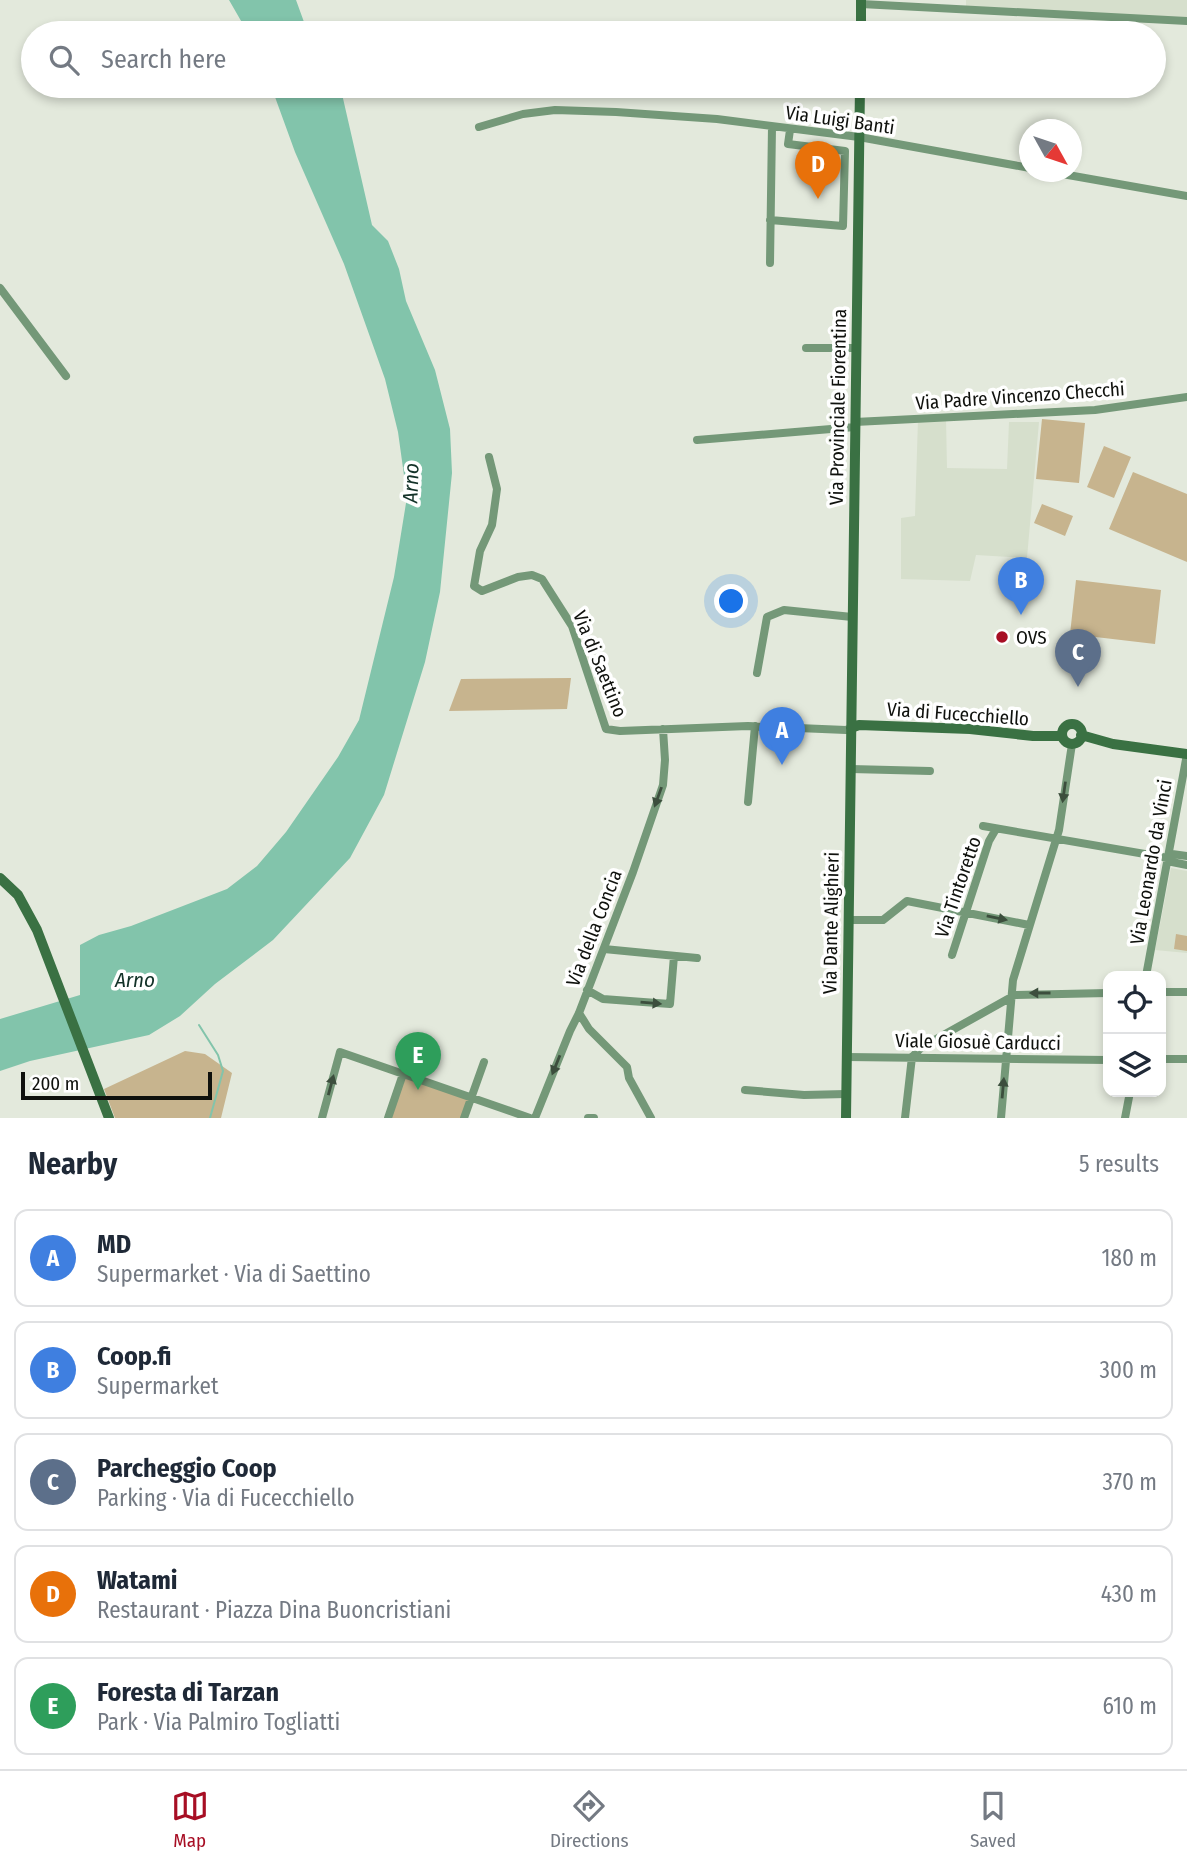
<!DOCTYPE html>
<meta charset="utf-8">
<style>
body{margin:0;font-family:"Fira Sans Condensed",sans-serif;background:#f6f6f7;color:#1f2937}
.controls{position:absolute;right:21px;bottom:21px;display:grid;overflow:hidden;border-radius:14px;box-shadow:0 4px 10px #0003}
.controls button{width:63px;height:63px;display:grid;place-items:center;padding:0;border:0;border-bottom:2px solid #e0e1e3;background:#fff;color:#1f2937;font:35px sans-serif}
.compass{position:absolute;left:1019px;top:119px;width:63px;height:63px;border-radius:50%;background:#fff;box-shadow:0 4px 10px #0003;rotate:130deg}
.scale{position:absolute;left:21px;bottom:18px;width:191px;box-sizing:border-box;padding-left:7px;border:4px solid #0f110d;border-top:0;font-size:19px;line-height:24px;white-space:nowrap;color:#0f110d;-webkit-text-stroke:5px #fff;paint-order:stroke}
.you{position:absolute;left:732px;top:602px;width:24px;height:24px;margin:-18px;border:5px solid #fff;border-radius:50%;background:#1a73e8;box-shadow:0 0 0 10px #1a73e833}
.badge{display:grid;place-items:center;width:46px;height:46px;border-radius:50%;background:#a70e24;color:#fff;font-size:23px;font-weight:700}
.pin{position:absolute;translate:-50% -58px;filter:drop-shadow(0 2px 4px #0008)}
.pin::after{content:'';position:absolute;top:37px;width:24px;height:21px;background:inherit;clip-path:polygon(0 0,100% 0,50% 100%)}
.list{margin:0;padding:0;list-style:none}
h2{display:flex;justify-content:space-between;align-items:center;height:91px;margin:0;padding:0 28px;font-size:30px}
h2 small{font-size:23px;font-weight:400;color:#747a83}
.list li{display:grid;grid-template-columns:46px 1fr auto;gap:21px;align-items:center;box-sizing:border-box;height:98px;margin:0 14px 14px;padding:0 14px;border:2px solid #e0e1e3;border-radius:14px}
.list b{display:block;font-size:26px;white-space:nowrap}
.list p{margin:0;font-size:23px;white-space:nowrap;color:#747a83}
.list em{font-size:23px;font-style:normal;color:#747a83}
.icon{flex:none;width:38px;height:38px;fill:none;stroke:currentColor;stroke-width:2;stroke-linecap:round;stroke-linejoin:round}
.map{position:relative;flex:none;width:1187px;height:1118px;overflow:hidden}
.search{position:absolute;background:#fff;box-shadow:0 4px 10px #0003;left:21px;right:21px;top:21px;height:77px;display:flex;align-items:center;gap:18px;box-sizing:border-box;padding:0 24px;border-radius:38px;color:#747a83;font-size:26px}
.sheet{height:651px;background:#fff}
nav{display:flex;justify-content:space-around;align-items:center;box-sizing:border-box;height:98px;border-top:2px solid #e0e1e3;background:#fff;font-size:19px;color:#747a83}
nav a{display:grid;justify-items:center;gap:4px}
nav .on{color:#a70e24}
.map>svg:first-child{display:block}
.built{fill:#d6dfcc}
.green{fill:#c7b48e}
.water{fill:#82c4ab}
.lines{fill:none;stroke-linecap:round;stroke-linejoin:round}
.stream{stroke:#82c4ab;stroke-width:2}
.street{stroke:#749878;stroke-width:8}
.secondary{stroke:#3a7143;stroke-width:10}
.oneway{fill:#3c4e3d}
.poi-dot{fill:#a70e24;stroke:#fff;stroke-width:2.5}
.labels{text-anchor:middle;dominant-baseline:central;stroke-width:7;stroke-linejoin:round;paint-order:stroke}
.street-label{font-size:19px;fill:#0f110d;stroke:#fff}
.poi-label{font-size:19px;fill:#0f110d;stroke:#fff;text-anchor:start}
.water-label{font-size:21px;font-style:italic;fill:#133228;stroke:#fff}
</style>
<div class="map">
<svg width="1187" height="1118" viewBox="0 0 1187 1118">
<rect width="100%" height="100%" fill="#e3e9dc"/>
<path class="built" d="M 966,0 L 1187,0 L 1187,24 L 966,12 Z
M 946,418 L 947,468 L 1007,469 L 1009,422 L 1039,422 L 1027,558 L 976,555 L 970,581 L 901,579 L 901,518 L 915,516 L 918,419 Z
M 1171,868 L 1187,871 L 1187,953 L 1155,950 Z"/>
<path class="green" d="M 1042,419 L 1085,423 L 1079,483 L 1036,479 Z
M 1104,446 L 1131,457 L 1114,498 L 1087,487 Z
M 1133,472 L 1187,494 L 1187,562 L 1109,529 Z
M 1042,504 L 1073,516 L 1065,536 L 1034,523 Z
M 1076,580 L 1161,590 L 1155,644 L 1070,634 Z
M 571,678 L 567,709 L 449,711 L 461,679 Z
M 1176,934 L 1187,936 L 1187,951 L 1174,949 Z
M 185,1051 L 205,1054 L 232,1073 L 221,1118 L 115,1118 L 104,1089 Z
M 403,1074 L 471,1098 L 464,1118 L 388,1118 Z"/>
<path class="water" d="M 229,0 L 296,0 L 308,33 L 248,33 Z
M 271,86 L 335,86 L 342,94 L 372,225 L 388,241 L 399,269 L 406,301 L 435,370 L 450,429 L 452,473 L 440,592 L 425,662 L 384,795 L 350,858 L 273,940 L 215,984 L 180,1016 L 149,1035 L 30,1061 L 0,1071 L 0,1019 L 80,995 L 80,945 L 99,935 L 131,926 L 227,889 L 257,866 L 286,832 L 338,757 L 359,720 L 394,577 L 407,497 L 398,432 L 385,379 L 344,264 L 295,152 Z"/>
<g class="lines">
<path class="stream" d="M 199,1025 L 218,1055 L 223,1071 L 210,1118"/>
<path class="street" d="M 861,4 L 1187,21
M 479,127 L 523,114 L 555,110 L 616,112 L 717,119 L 859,137 L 1030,168
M 1051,172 L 1187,196
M 770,220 L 843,226 L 845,151 L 788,144 L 790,130
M 770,263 L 772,127
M 0,288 L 66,376
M 806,348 L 857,348
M 855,422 L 1095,410 L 1187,397
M 697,440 L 855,427
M 489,457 L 497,489 L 492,525 L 480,551 L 474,586 L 482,591 L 518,577 L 532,575 L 542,579 L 572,626 L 606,729 L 620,731 L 748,726 L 846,730 L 851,728
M 757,673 L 767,617 L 784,610 L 852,617
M 851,769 L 930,771
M 748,802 L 755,726
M 983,826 L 1168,858 L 1172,862 L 1187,865
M 1168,858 L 1172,854 L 1187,856
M 849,920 L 883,920 L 907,901 L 1029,925
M 604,949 L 697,958
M 952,955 L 989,841 L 996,829
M 1146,976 L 1187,754
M 587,990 L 603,999 L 670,1004 L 674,956
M 1161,992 L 1187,992
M 579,1013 L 589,1029 L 627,1067 L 629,1078 L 651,1118
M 847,1057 L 1108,1060
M 912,1057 L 922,1047 L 1015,995 L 1108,993
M 1161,1059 L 1187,1059
M 745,1090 L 804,1095 L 846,1094
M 322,1118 L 340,1052 L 530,1118
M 388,1118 L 403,1074
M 464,1118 L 484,1062
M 535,1118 L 570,1031 L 579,1013 L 633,872 L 663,785 L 665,760 L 663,729
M 588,1118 L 594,1118
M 905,1118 L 912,1057
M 1001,1118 L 1013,980 L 1059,830 L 1072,744
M 1125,1118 L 1130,1092"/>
<path class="secondary" d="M 861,33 L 861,0
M1062 734a10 10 0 1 1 20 0a10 10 0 1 1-20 0Z
M 851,728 L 859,725 L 970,729 L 1033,736 L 1062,736
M 1081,735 L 1113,744 L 1187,754
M 0,878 L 18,895 L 37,930 L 109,1118
M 846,1118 L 860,86"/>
</g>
<defs><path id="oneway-solid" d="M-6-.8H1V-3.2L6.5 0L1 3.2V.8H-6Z" transform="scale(1.75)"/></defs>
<g class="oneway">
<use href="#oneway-solid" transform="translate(1064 792) rotate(98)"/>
<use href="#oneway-solid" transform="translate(658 797) rotate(110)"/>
<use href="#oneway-solid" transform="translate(997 918) rotate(12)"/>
<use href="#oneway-solid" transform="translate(1040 993) rotate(180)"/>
<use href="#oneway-solid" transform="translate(651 1003) rotate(5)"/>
<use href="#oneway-solid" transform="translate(556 1065) rotate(112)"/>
<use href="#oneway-solid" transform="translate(331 1085) rotate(-75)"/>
<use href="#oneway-solid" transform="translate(1003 1088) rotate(-85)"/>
</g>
<circle class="poi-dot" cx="1002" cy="637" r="7"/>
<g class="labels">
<g class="street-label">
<text transform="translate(840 120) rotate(8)">Via Luigi Banti</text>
<text transform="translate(1020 396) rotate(-4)">Via Padre Vincenzo Checchi</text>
<text transform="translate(838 407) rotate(-89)">Via Provinciale Fiorentina</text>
<text transform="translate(600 664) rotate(68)">Via di Saettino</text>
<text transform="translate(958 714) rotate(4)">Via di Fucecchiello</text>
<text transform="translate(1151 862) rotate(-80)">Via Leonardo da Vinci</text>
<text transform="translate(958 887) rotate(-71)">Via Tintoretto</text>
<text transform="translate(831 923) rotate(-89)">Via Dante Alighieri</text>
<text transform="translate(594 928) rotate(-69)">Via della Concia</text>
<text transform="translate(978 1042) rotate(1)">Viale Giosuè Carducci</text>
</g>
<g class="poi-label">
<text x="1016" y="637">OVS</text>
</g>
<g class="water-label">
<text transform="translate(411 483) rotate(-88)">Arno</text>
<text x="135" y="980">Arno</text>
</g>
</g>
</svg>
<div class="controls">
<button><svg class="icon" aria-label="locate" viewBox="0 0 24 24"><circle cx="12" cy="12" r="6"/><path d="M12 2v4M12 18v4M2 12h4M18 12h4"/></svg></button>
<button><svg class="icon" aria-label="layers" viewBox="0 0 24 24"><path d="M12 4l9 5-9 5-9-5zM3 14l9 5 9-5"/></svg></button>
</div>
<svg class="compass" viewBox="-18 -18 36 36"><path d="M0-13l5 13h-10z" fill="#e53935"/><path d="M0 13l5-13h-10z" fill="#747a83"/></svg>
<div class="scale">200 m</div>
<div class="you"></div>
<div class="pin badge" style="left:782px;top:765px;background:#3f7fe0">A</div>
<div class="pin badge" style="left:1021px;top:615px;background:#3f7fe0">B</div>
<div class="pin badge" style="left:1078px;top:687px;background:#5c6f8a">C</div>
<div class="pin badge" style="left:818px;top:199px;background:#e8710a">D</div>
<div class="pin badge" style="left:418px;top:1090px;background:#2e9e5b">E</div>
<div class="search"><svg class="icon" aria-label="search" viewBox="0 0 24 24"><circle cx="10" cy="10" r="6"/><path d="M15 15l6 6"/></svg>Search here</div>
</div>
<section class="sheet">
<h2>Nearby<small>5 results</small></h2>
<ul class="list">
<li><span class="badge" style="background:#3f7fe0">A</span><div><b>MD</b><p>Supermarket · Via di Saettino</p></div><em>180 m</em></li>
<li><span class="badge" style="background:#3f7fe0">B</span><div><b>Coop.fi</b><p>Supermarket</p></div><em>300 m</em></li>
<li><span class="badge" style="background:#5c6f8a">C</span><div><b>Parcheggio Coop</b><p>Parking · Via di Fucecchiello</p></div><em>370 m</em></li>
<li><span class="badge" style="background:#e8710a">D</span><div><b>Watami</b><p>Restaurant · Piazza Dina Buoncristiani</p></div><em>430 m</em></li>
<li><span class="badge" style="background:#2e9e5b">E</span><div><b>Foresta di Tarzan</b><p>Park · Via Palmiro Togliatti</p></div><em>610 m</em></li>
</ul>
</section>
<nav>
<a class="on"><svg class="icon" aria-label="map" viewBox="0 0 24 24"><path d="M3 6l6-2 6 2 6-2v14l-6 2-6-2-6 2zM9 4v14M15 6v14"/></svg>Map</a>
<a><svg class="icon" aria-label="directions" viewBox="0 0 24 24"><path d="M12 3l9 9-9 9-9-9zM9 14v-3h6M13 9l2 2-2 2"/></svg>Directions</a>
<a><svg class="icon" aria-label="saved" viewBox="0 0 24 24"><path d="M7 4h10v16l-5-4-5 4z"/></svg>Saved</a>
</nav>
